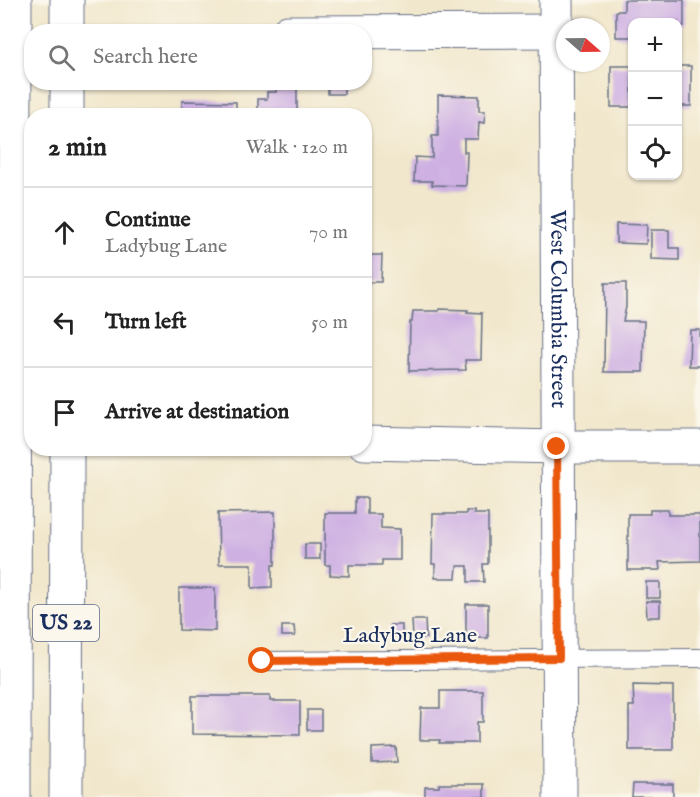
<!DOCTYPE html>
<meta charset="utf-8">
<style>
body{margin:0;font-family:"IM FELL English",serif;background:#f2f2f2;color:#222}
.controls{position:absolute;right:18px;top:18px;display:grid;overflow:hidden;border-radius:12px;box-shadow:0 2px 4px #0004}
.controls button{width:54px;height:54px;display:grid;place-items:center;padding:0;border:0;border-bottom:2px solid #e0e0e0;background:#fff;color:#222;font:30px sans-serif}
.compass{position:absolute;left:556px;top:18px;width:54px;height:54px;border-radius:50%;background:#fff;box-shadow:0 2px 4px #0004;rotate:110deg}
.stop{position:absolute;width:18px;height:18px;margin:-14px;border:4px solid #ea580c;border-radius:50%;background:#fff}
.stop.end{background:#ea580c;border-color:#fff;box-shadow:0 2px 6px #0008}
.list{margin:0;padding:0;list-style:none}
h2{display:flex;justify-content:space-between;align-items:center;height:78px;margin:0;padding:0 24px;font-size:26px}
h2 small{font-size:20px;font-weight:400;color:#767676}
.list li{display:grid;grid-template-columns:39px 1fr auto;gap:18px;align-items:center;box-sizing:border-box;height:90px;padding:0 24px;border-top:2px solid #e0e0e0}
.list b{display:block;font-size:22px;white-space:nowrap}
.list p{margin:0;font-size:20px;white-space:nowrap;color:#767676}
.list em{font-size:20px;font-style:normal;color:#767676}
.icon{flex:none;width:33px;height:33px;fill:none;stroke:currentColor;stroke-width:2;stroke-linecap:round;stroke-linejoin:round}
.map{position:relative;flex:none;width:700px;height:797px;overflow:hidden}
.search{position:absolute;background:#fff;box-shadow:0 2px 4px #0004;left:24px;top:24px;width:348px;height:66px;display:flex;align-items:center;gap:15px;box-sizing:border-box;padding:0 21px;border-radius:24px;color:#767676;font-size:22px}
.panel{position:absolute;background:#fff;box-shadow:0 2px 4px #0004;left:24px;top:108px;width:348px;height:348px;border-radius:24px}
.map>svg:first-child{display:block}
.building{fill:#ceb0e2}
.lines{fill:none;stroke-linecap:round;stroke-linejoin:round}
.service-casing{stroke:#666f84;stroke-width:20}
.minor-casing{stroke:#666f84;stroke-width:35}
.motorway-casing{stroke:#666f84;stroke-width:35}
.service{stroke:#fff;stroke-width:18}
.minor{stroke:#fff;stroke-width:33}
.motorway{stroke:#fff;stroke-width:33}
.route{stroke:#ea580c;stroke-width:8}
.labels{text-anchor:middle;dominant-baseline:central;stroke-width:4.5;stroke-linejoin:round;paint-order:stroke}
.shield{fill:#fbf7ec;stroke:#5e6b89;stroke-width:1.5}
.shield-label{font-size:21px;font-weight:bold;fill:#1b2f5e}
.street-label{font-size:22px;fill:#1b2f5e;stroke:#fbf7ec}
</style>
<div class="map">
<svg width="700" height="797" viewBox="0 0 700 797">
<rect width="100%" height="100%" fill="#fbf7ec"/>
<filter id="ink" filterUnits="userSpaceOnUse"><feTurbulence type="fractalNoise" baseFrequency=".0167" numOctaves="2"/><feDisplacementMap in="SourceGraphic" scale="12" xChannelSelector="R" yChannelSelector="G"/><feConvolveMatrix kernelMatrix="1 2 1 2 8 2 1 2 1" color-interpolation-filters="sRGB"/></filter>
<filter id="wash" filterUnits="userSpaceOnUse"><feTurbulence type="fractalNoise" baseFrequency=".008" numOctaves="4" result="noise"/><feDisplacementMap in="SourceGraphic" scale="24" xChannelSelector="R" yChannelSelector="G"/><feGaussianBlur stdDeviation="1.35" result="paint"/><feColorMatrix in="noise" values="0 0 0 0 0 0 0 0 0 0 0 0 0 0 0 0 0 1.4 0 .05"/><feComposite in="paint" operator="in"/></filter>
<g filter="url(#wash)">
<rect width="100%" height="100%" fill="#f1e7cc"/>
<g id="blocks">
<path class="building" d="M 624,0 L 684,0 L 684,26 L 678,26 L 678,22 L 632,22 L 632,37 L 616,37 L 616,11 L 624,11 Z
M 611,66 L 632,66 L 632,107 L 611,107 Z
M 678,66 L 691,66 L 691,106 L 678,106 Z
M 328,82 L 344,82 L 344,94 L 328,94 Z
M 276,88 L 297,88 L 297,116 L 258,116 L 258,99 L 267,99 L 267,92 L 276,92 Z
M 438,95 L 479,96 L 479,111 L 485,111 L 484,123 L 479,122 L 478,139 L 464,139 L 464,152 L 467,152 L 466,186 L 432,185 L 432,181 L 414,181 L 415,157 L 432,158 L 432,136 L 438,136 Z
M 182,101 L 236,102 L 236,116 L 182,116 Z
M 616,224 L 647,225 L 646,244 L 616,243 Z
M 651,230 L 669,230 L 669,248 L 679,248 L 679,260 L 651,259 Z
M 367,255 L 382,255 L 381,282 L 366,282 Z
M 605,283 L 626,283 L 626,307 L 623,321 L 644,321 L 643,372 L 604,372 Z
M 439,309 L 468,310 L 467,312 L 482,313 L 481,360 L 465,360 L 466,370 L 409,371 L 410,322 L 412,322 L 413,311 L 439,311 Z
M 690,330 L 700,330 L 700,366 L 689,366 Z
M 355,498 L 367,498 L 367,514 L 381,514 L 381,528 L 400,529 L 400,560 L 382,560 L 382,565 L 349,565 L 349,576 L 330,575 L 330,565 L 325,565 L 325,513 L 355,513 Z
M 650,510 L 668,510 L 668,515 L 700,515 L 700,561 L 659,562 L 660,570 L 628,570 L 628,514 L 650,514 Z
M 466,511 L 474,511 L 474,514 L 488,514 L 488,564 L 483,564 L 484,582 L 468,582 L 468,566 L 457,566 L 456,578 L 435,578 L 435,564 L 432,564 L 433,514 L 466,514 Z
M 275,512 L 275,565 L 272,565 L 272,587 L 252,588 L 252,564 L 219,564 L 218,513 Z
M 305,544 L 320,544 L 320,559 L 305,559 Z
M 646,582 L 660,582 L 660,598 L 646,598 Z
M 179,588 L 215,588 L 215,631 L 179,630 Z
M 646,601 L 660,601 L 660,617 L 647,617 Z
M 466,604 L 488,604 L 488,638 L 466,638 Z
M 412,620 L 425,620 L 426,638 L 413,638 Z
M 390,625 L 402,625 L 402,636 L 390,636 Z
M 282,626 L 294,626 L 295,636 L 282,636 Z
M 633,685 L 673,686 L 673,750 L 629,750 L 629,706 L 634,706 Z
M 440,691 L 483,691 L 483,722 L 477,722 L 477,743 L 439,743 L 440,740 L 420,740 L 421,708 L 440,708 Z
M 192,696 L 270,696 L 270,701 L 300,701 L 300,735 L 192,734 Z
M 307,710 L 321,710 L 321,730 L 307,730 Z
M 396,747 L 397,762 L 372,763 L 372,748 Z
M 439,784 L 484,784 L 484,797 L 425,797 L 425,787 L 439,787 Z
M 633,784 L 673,784 L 673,797 L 632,797 Z"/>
</g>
</g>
<g filter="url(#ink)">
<use href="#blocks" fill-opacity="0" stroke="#666f84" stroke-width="1.5"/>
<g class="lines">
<defs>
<path id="service" d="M 262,661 L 700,658"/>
<g id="minor">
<path id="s1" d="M 556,0 L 560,797"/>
<path d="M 288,32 L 556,31"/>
<path d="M 364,443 L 557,447 L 700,447"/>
</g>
<path id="motorway" d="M 67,32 L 67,0
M 67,116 L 67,82
M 14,797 L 15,0
M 66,797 L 67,448"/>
</defs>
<use href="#service" class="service-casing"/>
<use href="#minor" class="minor-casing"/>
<use href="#motorway" class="motorway-casing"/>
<use href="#service" class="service"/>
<use href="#minor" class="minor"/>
<use href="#motorway" class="motorway"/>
</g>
</g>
<g class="lines" filter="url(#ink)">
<path class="route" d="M 262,661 L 559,658 L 557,447"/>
</g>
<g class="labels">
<rect class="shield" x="33" y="605" width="66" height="36" rx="4.5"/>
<g class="shield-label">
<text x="66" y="623">US 22</text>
</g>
<g class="street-label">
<text stroke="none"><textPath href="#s1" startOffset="309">West Columbia Street</textPath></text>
<text x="410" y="636">Ladybug Lane</text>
</g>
</g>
</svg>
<div class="controls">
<button>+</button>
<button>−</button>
<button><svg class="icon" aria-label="locate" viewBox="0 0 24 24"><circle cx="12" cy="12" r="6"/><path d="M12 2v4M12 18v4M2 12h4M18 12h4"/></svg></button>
</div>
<svg class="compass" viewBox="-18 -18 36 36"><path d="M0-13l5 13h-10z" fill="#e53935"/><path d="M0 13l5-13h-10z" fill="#767676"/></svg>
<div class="stop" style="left:262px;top:661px"></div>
<div class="stop end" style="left:557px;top:447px"></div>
<div class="search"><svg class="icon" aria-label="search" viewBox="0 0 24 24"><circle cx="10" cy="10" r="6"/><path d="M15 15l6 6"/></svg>Search here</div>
<section class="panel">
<h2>2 min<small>Walk · 120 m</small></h2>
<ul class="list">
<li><svg class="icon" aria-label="ahead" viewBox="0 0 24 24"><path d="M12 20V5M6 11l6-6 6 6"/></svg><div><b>Continue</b><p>Ladybug Lane</p></div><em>70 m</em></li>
<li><svg class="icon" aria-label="left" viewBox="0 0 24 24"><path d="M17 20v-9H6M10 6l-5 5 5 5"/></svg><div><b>Turn left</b></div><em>50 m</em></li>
<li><svg class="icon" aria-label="arrive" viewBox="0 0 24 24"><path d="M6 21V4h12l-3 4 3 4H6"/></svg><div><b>Arrive at destination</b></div></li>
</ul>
</section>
</div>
